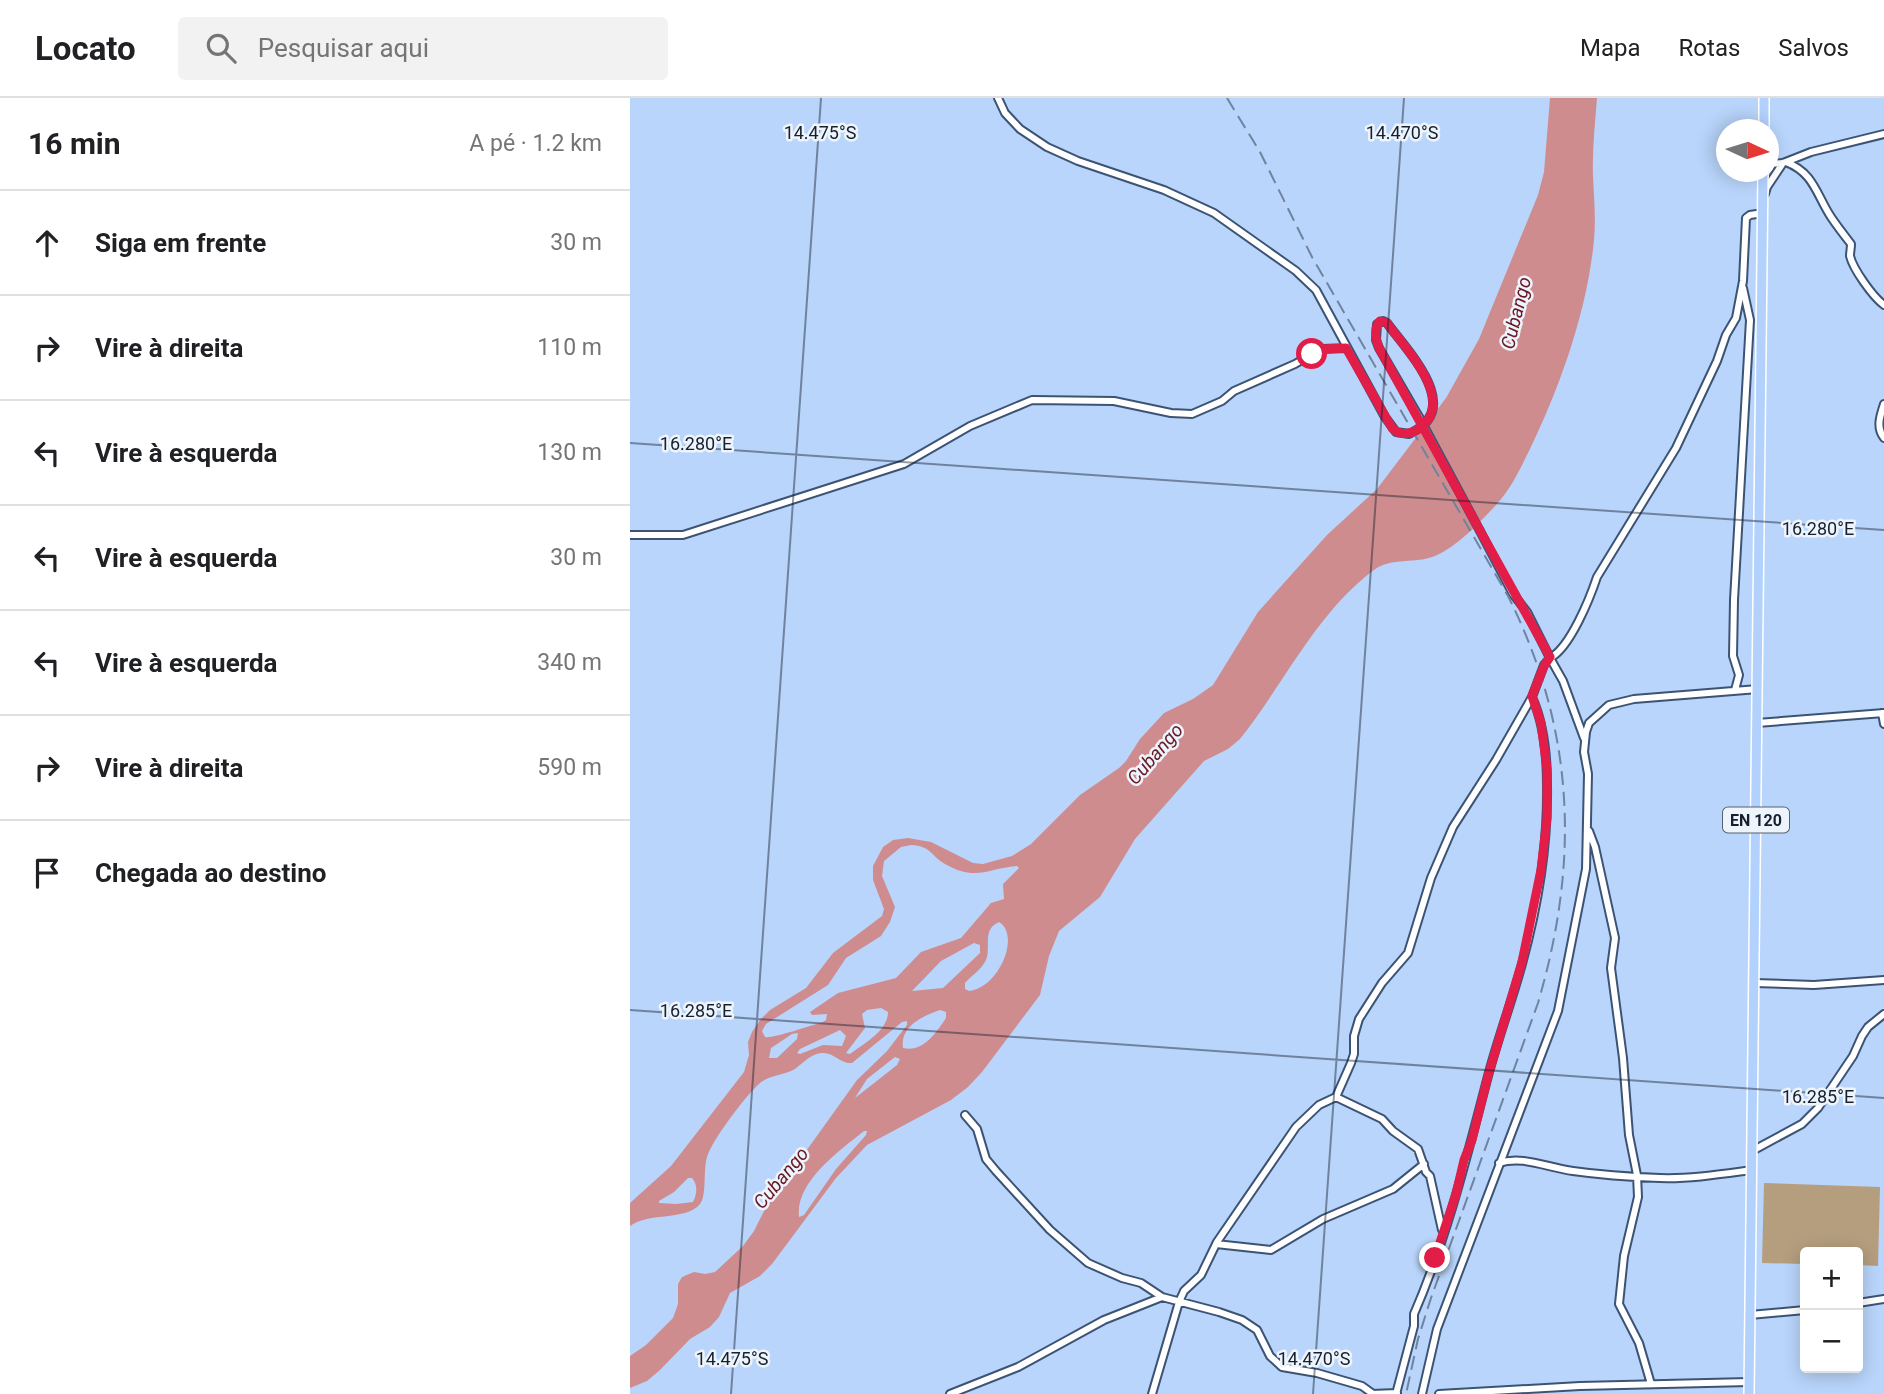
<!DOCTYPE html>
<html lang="pt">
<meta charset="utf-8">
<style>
body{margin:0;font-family:Roboto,sans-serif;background:#f2f2f2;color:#202124}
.controls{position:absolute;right:21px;bottom:21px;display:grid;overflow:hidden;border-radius:7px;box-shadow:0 4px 18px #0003}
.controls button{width:63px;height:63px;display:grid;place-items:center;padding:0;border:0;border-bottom:2px solid #e0e0e0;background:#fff;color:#202124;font:35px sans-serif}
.compass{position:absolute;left:1086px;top:21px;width:63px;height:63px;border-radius:50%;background:#fff;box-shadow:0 4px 18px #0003;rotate:94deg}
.stop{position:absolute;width:21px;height:21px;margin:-16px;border:5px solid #e11d48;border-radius:50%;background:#fff}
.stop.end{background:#e11d48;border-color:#fff;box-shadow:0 2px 7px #0008}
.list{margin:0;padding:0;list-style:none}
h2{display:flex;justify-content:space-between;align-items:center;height:91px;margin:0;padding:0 28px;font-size:30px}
h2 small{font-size:23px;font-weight:400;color:#757577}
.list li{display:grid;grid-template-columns:46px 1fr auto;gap:21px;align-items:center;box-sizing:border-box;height:105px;padding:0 28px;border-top:2px solid #e0e0e0}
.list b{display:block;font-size:26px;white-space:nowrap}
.list em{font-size:23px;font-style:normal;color:#757577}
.icon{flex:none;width:38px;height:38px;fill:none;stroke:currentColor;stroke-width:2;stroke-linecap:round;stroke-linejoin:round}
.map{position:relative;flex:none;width:1254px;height:1296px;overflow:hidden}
header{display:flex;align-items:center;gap:42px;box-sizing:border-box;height:98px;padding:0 35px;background:#fff;border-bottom:2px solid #e0e0e0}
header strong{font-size:33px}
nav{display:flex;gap:38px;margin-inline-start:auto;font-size:24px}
.search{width:490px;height:63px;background:#f2f2f2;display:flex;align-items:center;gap:18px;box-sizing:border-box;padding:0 24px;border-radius:7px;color:#757577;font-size:26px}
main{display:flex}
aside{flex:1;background:#fff}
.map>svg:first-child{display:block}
.green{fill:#b49e7e}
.water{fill:#cf8c8f;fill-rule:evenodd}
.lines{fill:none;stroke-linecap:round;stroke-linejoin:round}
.street-casing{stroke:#3c5374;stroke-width:10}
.primary-casing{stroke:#fff;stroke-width:12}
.street{stroke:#fff;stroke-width:6}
.primary{stroke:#b2d1fc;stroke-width:9}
.rail{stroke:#70839f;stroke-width:2;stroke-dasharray:14 7;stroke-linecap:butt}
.street-bridge-casing{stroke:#3c5374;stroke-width:10;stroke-linecap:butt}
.street-bridge{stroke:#fff;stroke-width:6}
.route{stroke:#e11d48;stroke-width:9}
.ticks{fill:none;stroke:#16202e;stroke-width:2;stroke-opacity:0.45}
.labels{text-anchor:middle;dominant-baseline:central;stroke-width:5;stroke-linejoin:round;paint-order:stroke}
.shield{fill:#eef4fc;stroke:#57606c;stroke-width:2}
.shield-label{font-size:16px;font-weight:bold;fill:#16202e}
.water-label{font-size:19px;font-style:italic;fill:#681924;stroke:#eef4fc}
.ticks-label{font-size:18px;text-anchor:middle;fill:#16202e;stroke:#eef4fc;stroke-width:5;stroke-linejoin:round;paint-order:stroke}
</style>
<header>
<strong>Locato</strong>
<div class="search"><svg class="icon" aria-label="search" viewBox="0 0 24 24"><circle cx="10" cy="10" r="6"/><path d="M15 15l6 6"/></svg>Pesquisar aqui</div>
<nav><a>Mapa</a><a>Rotas</a><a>Salvos</a></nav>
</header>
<main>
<aside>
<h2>16 min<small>A pé · 1.2 km</small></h2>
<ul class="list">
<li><svg class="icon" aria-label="ahead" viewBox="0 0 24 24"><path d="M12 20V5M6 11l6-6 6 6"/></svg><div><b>Siga em frente</b></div><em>30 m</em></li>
<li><svg class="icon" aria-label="right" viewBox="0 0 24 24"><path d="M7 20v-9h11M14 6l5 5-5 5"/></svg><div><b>Vire à direita</b></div><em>110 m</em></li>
<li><svg class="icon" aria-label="left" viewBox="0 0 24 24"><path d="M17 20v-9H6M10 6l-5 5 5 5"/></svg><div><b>Vire à esquerda</b></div><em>130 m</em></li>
<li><svg class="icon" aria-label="left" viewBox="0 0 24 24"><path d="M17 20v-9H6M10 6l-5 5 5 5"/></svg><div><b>Vire à esquerda</b></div><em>30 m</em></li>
<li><svg class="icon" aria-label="left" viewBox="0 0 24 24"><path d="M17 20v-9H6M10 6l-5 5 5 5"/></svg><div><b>Vire à esquerda</b></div><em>340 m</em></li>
<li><svg class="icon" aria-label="right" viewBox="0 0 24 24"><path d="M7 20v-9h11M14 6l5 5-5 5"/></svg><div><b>Vire à direita</b></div><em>590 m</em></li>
<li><svg class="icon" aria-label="arrive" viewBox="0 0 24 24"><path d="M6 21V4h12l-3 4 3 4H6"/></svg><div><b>Chegada ao destino</b></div></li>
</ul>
</aside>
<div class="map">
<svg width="1254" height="1296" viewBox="0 0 1254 1296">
<rect width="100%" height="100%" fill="#b9d5fb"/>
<path class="green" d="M 1134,1085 L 1250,1089 L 1248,1168 L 1228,1167 L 1228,1154 L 1175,1154 L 1175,1166 L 1132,1165 Z"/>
<path class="water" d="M 920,0 L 967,0 C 965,26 962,53 963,79 C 964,100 966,121 964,142 C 957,214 930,289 899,353 C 889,373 881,391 866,407 C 849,425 828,448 805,458 C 786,466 761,459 744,472 C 686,515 654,586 610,641 L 598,651 L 574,663 L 505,741 L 470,799 L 429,833 L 419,858 L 410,897 L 352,974 L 338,989 L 321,1002 L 237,1047 L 206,1080 L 142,1166 L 130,1178 L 100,1195 L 89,1219 L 80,1229 L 60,1241 L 30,1272 L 17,1283 L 0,1290 L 0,1258 L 16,1247 L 43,1220 L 48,1206 L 48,1186 L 52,1179 L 64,1174 L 75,1176 L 85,1174 L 113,1148 L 124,1133 L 145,1091 L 179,1049 L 227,982 L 257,953 L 277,927 L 277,923 L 272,924 L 222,965 C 210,966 204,954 192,955 C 182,955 173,965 165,971 C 154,977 140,977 130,985 C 117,996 82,1042 77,1059 C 73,1071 77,1098 70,1106 C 56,1123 19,1114 0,1128 L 0,1105 L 41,1068 L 114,974 L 119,957 L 118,944 L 122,934 L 130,922 L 140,912 L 176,890 L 203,855 L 252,818 L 254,811 L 243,782 L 243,768 L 253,749 L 263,742 L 278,740 L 301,744 L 343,765 L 353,766 L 382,758 L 401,746 L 450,697 L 489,670 L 496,663 L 510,641 L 534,615 L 563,601 L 583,587 L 628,514 L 697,437 L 747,391 L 816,300 L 849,241 L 908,97 L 914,74 ZM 281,747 C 301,748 300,757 315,766 C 346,784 358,770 387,768 L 389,770 L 373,786 L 374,801 L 361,805 L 331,840 L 291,854 L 266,880 L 208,895 L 180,914 L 182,917 L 197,916 L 196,922 L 193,924 C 182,927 142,941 135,939 L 132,933 L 136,926 L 198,887 L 216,860 L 251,838 L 260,824 L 265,809 L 252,778 L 254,763 L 271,749 ZM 369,824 C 391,837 369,890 339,893 L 335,891 L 335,885 C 342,877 354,870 357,859 C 360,845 353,831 369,824 ZM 344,845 L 350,847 L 350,855 L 313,890 L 282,893 L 311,863 ZM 251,910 L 258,914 C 258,933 233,946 220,956 L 216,955 L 235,930 L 232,916 L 237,912 ZM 310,912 L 316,914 L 316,920 C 306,935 293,955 273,950 C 270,928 293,918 310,912 ZM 210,932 L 216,938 L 212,948 L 193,947 L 170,956 L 167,955 L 170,951 ZM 168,935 L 167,941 L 147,960 L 139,960 L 141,950 L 162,936 ZM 265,959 L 270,961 L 267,967 L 225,1000 L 237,981 ZM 234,1033 L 237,1033 L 236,1037 L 206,1071 L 174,1117 L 169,1119 C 165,1084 209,1053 234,1033 ZM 58,1080 L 62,1080 C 68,1087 67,1096 63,1104 L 46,1106 L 29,1105 L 29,1103 L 44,1094 Z"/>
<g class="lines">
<defs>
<path id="street" d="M 368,0 L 375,15 L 390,31 L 417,49 L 448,63 L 534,92 L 584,115 L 666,173 L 686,192 L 755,319 L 766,334 L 779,336 C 835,311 779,255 757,225 L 753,223 L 747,226 L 746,242 L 749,250 L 789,319
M 1156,64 C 1184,75 1186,96 1201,119 C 1207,128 1214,137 1221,146 C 1221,150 1220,154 1220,158 C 1223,171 1243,199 1254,207
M 1139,66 L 1153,65 L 1181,54 L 1254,36
M 1135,96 L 1137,89 L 1153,65
M 1254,306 C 1250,318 1246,330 1254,340
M 0,437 L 53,437 L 274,366 L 340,328 L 402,302 L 484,303 L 541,315 L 562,316 L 592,303 L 604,293 L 665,266 L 682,256 L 693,251 L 716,250
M 1105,592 L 1109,577 L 1103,558 L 1104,502 L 1120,222 L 1113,190
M 1252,615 L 1254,626
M 1127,625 L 1254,615
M 954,640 L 933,583 L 920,560 C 940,550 960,500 967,479 L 1046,350 L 1087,263 L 1096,237 L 1106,220 L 1113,183 L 1116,120 L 1120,117 L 1133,115
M 959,733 L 965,749 L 985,840 L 981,870 L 993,960 L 999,1037 L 1007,1077 L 1008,1099 L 994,1158 L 989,1206 L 1009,1245 L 1021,1286
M 1124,885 L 1184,887 L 1254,882
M 335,1017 L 347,1031 L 356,1061 L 366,1073 L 420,1132 L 458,1165 L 492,1180 L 511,1185 L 532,1199 L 589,1214 L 612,1222 L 627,1232 L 640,1258 L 652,1269 L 687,1275 L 732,1288 L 743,1296
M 1122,1053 L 1172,1026 L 1188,1010 L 1223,958 L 1232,938 L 1238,929 L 1254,916
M 869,1065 C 893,1057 918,1070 943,1073 C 971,1077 1001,1079 1030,1080 C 1060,1081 1092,1076 1122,1072
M 812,1132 L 800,1078 L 796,1074 L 788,1051 L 763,1033 L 752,1021 L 706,999 L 721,965 L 724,956 L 724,938 L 729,921 L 752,885 L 778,855 L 801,780 L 823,729 L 866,662 L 902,599
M 586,1146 L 641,1152 L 693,1121 L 763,1091 L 794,1066
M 1228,1205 L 1254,1201
M 1120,1217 L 1175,1212
M 320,1296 L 388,1269 L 474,1222 L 532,1199
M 522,1296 L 549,1204 L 554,1193 L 571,1177 L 587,1144 L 666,1029 L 689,1007 L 706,999
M 741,1296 L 767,1295
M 766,1296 L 784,1228 L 784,1216 C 817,1140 837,1058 858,978 C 868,940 882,903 892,866 C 908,808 918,747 917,687 C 917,657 914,626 902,599 L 914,567 L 920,560 L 897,514 L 883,496 L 850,433
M 792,1296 L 807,1231 L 928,913 L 956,771 L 958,676 L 954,654 L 956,634 L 959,625 L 979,607 L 1004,601 L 1128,591
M 809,1296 L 950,1288 L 1119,1284"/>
<path id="primary" d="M 1134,0 L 1134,32
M 1119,1296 L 1133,74"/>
</defs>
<use href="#street" class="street-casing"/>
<use href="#primary" class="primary-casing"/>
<use href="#street" class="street"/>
<use href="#primary" class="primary"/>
<path class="rail" d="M 597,0 L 630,54 L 682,159 L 878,498 C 945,632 950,762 908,905 L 801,1200 L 788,1241 L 776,1296"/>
<defs>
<path id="street-bridge" d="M 789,319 L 850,433"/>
</defs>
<use href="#street-bridge" class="street-bridge-casing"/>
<use href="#street-bridge" class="street-bridge"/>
</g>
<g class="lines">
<path class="route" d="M 682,256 L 693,251 L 716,250 L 762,330 C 769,337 778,337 787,332 C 829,305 777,253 757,225 L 750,223 C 743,230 746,242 749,250 L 920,559 L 914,568 L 902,598 L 911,625 L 917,671 L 917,720 L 911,772 L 892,864 L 858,978 L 842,1042 L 834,1062 L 826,1096 L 805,1160"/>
</g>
<path class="ticks" d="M 0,345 L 1254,432M 0,912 L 1254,1000M 101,1296 L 191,0M 683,1296 L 774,0"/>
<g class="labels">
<rect class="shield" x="1093" y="709.5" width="66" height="25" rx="5"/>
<g class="shield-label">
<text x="1126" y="722">EN 120</text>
</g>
<g class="water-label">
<text transform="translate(886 215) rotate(-76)">Cubango</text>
<text transform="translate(525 656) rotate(-49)">Cubango</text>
<text transform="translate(151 1080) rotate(-50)">Cubango</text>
</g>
</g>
<g class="ticks-label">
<text x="190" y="41">14.475°S</text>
<text x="772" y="41">14.470°S</text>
<text x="66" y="352">16.280°E</text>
<text x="1188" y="437">16.280°E</text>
<text x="66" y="919">16.285°E</text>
<text x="1188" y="1005">16.285°E</text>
<text x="102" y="1267">14.475°S</text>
<text x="684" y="1267">14.470°S</text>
</g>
</svg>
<div class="controls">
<button>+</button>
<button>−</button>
</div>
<svg class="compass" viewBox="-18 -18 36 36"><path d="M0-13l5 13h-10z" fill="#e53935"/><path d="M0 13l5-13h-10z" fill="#757577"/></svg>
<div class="stop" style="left:682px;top:256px"></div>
<div class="stop end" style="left:805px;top:1160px"></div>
</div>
</main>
